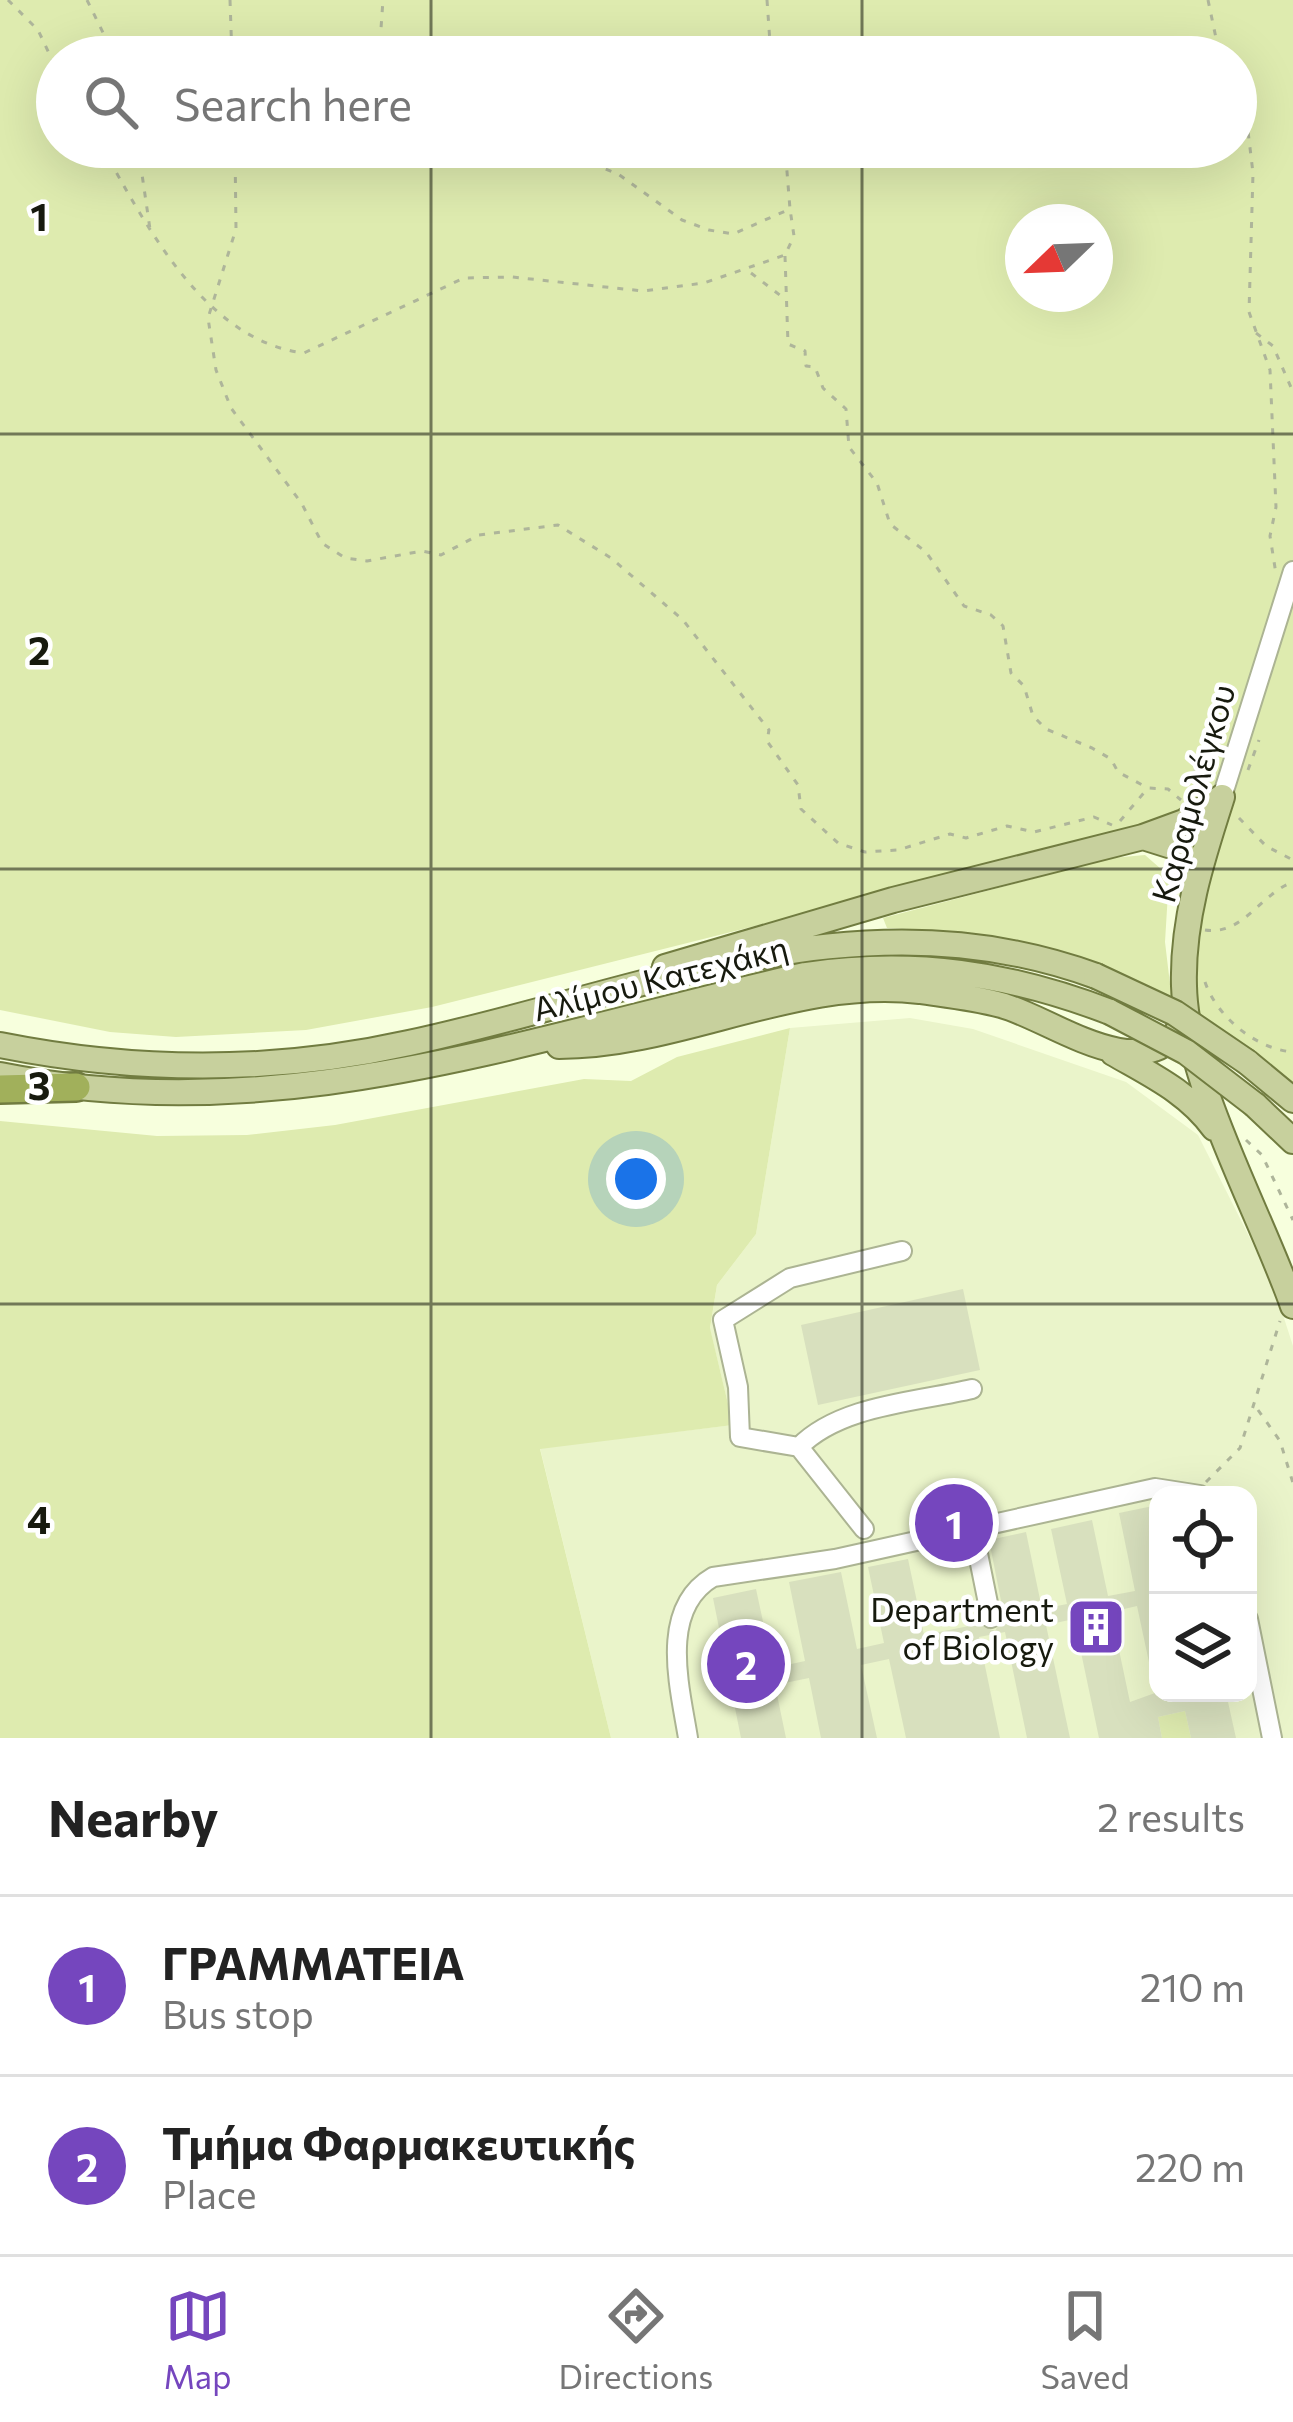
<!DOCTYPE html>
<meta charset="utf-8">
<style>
body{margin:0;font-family:Commissioner,sans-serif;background:#f6f6f6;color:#222}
.controls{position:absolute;right:36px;bottom:36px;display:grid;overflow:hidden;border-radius:24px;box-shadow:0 12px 48px #0002}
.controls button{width:108px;height:108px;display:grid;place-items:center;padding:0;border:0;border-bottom:3px solid #e0e0e0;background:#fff;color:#222;font:60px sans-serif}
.compass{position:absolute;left:1005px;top:204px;width:108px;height:108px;border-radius:50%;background:#fff;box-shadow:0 12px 48px #0002;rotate:247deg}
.you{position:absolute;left:636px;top:1179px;width:42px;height:42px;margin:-30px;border:9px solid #fff;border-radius:50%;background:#1a73e8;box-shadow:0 0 0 18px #1a73e833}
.badge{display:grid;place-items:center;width:78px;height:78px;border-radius:50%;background:#7546be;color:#fff;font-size:39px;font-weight:700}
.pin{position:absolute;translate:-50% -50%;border:6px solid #fff;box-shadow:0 3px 12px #0006}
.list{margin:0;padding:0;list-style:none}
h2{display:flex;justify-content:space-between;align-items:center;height:156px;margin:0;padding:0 48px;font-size:51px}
h2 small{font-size:39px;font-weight:400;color:#767676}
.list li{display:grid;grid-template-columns:78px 1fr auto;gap:36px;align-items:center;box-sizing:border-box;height:180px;padding:0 48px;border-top:3px solid #e0e0e0}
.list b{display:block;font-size:45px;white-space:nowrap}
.list p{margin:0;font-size:39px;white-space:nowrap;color:#767676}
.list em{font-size:39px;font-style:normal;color:#767676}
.icon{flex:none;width:66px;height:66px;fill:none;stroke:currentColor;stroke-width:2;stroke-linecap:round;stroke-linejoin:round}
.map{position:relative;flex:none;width:1293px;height:1738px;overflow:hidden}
.search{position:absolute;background:#fff;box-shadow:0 12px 48px #0002;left:36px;right:36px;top:36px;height:132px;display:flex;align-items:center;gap:30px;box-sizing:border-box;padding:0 42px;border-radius:66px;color:#767676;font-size:45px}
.sheet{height:516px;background:#fff}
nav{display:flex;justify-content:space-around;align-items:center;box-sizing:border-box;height:168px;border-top:3px solid #e0e0e0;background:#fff;font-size:33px;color:#767676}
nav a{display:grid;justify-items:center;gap:6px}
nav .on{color:#7546be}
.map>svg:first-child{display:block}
.built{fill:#eaf4ca;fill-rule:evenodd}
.green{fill:#deebaf;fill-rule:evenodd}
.building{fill:#d8e0be}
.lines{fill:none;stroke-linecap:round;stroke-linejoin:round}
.minor-casing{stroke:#acb493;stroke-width:22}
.major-casing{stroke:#717c40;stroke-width:28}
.highway-casing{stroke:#717c40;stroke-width:32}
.path{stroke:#aeb59a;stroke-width:3;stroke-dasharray:6 9;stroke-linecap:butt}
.minor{stroke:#fff;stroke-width:18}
.major{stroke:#c7d09d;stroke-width:24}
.highway{stroke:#a1b05b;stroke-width:27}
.major-bridge-casing{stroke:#717c40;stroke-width:28;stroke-linecap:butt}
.major-bridge{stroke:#c7d09d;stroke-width:24}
.grid{fill:none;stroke:#171a0e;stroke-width:3;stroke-opacity:0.55}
.labels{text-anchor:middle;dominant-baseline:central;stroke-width:9;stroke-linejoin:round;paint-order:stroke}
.street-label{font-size:33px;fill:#171a0e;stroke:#fff}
.poi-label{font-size:33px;fill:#171a0e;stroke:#fff;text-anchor:end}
.grid-label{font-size:39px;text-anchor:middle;font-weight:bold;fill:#171a0e;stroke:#fff;stroke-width:9;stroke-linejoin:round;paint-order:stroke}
</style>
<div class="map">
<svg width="1293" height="1738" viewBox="0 0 1293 1738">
<rect width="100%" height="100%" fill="#f7ffdd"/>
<path class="built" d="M 910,1018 L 973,1029 L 1126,1082 L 1198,1135 L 1273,1284 L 1293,1346 L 1293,1738 L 611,1738 L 540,1448 L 733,1425 L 710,1329 L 717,1285 L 756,1234 L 790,1028 ZM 1158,1495 L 1248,1495 L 1248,1693 L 1158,1693 Z"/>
<path class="green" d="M 0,0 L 1293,0 L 1293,1101 L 1191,1015 L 1188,992 L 1212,839 L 1149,827 L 432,1007 L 306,1030 L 176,1037 L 110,1032 L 0,1010 ZM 57,57 L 1236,57 L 1236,147 L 57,147 ZM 1023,222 L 1095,222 L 1095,294 L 1023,294 Z
M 1145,855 L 1169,876 L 1165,942 L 1172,1001 C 1068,949 1004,931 887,928 L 883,918 L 1112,858 Z
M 790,1028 L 756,1234 L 717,1285 L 710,1328 L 733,1425 L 540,1449 L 611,1738 L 0,1738 L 0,1121 L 157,1136 L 247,1135 L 335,1125 L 584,1079 L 631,1081 L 677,1057 Z
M 1185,1711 L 1191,1738 L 1162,1738 L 1158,1717 Z"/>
<path class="building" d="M 1195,764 L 1210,770 L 1204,786 L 1189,780 Z
M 963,1289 L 980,1370 L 818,1405 L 801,1325 Z
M 1158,1505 L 1158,1681 L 1153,1681 L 1137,1606 L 1111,1612 L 1130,1702 L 1155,1693 L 1226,1693 L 1236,1738 L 1191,1738 L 1185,1711 L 1158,1717 L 1162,1738 L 1099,1738 L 1074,1619 L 1046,1625 L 1070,1738 L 1027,1738 L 1005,1632 L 979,1637 L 1000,1738 L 906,1738 L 889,1659 L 861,1665 L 877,1738 L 821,1738 L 809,1678 L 775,1685 L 786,1738 L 741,1738 L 713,1598 L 756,1589 L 773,1668 L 805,1661 L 789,1582 L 841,1572 L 857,1649 L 884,1643 L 868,1567 L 908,1559 L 924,1635 L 979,1624 L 995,1631 L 1004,1616 L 989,1540 L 1026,1532 L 1042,1609 L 1067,1604 L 1051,1529 L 1092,1520 L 1108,1596 L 1135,1591 L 1119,1513 Z"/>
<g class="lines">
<defs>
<path id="minor" d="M 1222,797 L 1293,571
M 799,1447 C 840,1405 917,1402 972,1389
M 864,1529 L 799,1447 L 740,1437 L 738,1387 L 723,1320 L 790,1278 L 902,1251
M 973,1529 L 991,1618
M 1248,1619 L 1272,1738
M 688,1738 C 680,1688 658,1609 713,1577 L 835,1559 L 1155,1488 L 1200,1495"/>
<path id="major" d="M 1222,797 C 1202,859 1182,920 1184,986 C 1186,1082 1260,1212 1293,1306
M 1143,837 L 1181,849 L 1195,879
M 665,967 L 893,900 L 1143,837 L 1184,822 L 1222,797
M 0,1045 C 135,1072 274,1073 409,1043 C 643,993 856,889 1096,976
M 559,1046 C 681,1046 797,976 920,991 C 947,995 975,998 1001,1005 C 1050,1018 1136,1086 1178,1031
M 1113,1053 C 1151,1075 1188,1092 1214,1128
M 1247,1062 L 1293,1100
M 0,1075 C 283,1132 533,1036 805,975 C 913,959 1009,973 1110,1012
M 1255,1105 L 1293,1141"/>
<path id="highway" d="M 0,1089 L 76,1087"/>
</defs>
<use href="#minor" class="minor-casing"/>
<use href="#major" class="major-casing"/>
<use href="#highway" class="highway-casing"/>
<path class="path" d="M 8,0 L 38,30 L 57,70
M 87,0 L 115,57
M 230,0 L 232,57
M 767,0 L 771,57
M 1208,0 L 1220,57
M 379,57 L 383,0
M 1236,105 L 1248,131 L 1253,173 L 1249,312 L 1270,370 L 1276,507 L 1270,536 L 1276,574
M 102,147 C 146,225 205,341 304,353 L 464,278 L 512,277 L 643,291 L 704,283 L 785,255 L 794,236 L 790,209
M 138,147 L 150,229
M 235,147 L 236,229 L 208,318 L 216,370 L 231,408 L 302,504 L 322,543 L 345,558 L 367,561 L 422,551 L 441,555 L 479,535 L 558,525 L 611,558 L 683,620 L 769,730 L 767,741 L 798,785 L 801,809 L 838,843 L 865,852 L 898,850 L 950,834 L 966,838 L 1007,826 L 1034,832 L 1094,817 L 1112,825
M 550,147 L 618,174 L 682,220 L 709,230 L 733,234 L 790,209 L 785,147
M 785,256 L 788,344 L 805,351 L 806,366 L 815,367 L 823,388 L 846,409 L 849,447 L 877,483 L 890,524 L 926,552 L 964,606 L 991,615 L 1003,626 L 1011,673 L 1024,686 L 1033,716 L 1046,729 L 1092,748 L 1111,759 L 1118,772 L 1148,788
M 751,273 L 781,296
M 1256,333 L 1273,346 L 1293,392
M 1248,770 L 1259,740
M 1239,818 L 1266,846 L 1293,860
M 1120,821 L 1148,788 L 1168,789 L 1181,800
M 1205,930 C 1243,936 1260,894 1293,882
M 1205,982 C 1217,1017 1256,1049 1293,1052
M 1246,1140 L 1262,1155 L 1293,1220
M 1258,1410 L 1280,1441 L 1293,1483
M 1206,1482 L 1240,1448 L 1280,1321"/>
<use href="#minor" class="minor"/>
<use href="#major" class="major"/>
<use href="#highway" class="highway"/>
<defs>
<path id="major-bridge" d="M 1096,976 L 1175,1013 L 1247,1062
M 1110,1012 L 1186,1052 L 1255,1105"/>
</defs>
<use href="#major-bridge" class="major-bridge-casing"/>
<use href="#major-bridge" class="major-bridge"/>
</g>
<path class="grid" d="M 431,0 L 431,57M 862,0 L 862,57M 431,147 L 431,1738M 862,147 L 862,1738M 0,434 L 1293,434M 0,869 L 1293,869M 0,1304 L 1293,1304"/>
<defs>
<symbol id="building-square" viewBox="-11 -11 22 22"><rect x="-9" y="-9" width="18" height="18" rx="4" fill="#7546be" stroke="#fff"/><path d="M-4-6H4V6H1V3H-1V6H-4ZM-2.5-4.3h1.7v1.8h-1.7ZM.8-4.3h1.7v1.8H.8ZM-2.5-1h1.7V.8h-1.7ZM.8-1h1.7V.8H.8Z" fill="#fff"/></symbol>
</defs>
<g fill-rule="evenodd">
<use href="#building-square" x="1063" y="1594" width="66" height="66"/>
</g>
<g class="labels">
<g class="street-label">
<text transform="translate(1192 793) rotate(-74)">Καραμολέγκου</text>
<text transform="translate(660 977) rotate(-14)">Αλίμου Κατεχάκη</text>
</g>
<g class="poi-label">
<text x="1054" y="1608">Department<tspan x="1054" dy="38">of Biology</tspan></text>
</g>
</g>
<g class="grid-label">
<text x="39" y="231">1</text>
<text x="39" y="665">2</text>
<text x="39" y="1100">3</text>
<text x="39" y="1534">4</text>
</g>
</svg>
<div class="controls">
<button><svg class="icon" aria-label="locate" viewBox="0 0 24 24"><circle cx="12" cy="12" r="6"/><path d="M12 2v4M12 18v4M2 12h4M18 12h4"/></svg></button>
<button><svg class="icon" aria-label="layers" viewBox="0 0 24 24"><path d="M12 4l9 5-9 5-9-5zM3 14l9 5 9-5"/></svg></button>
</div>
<svg class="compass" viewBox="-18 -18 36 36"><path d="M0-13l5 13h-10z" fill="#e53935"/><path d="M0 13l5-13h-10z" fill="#767676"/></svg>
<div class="you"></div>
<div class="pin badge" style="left:954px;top:1523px">1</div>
<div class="pin badge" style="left:746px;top:1664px">2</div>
<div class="search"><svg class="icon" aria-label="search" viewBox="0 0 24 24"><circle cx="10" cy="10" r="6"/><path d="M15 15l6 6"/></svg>Search here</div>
</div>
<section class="sheet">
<h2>Nearby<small>2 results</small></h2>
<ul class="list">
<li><span class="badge">1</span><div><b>ΓΡΑΜΜΑΤΕΙΑ</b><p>Bus stop</p></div><em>210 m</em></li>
<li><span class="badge">2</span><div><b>Τμήμα Φαρμακευτικής</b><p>Place</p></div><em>220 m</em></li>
</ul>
</section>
<nav>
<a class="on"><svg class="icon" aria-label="map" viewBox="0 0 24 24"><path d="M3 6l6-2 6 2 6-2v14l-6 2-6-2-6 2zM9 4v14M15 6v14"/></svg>Map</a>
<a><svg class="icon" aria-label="directions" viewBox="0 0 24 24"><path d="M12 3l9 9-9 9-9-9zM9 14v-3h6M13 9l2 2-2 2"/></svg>Directions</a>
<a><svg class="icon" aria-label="saved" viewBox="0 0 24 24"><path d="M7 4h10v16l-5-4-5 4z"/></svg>Saved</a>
</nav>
